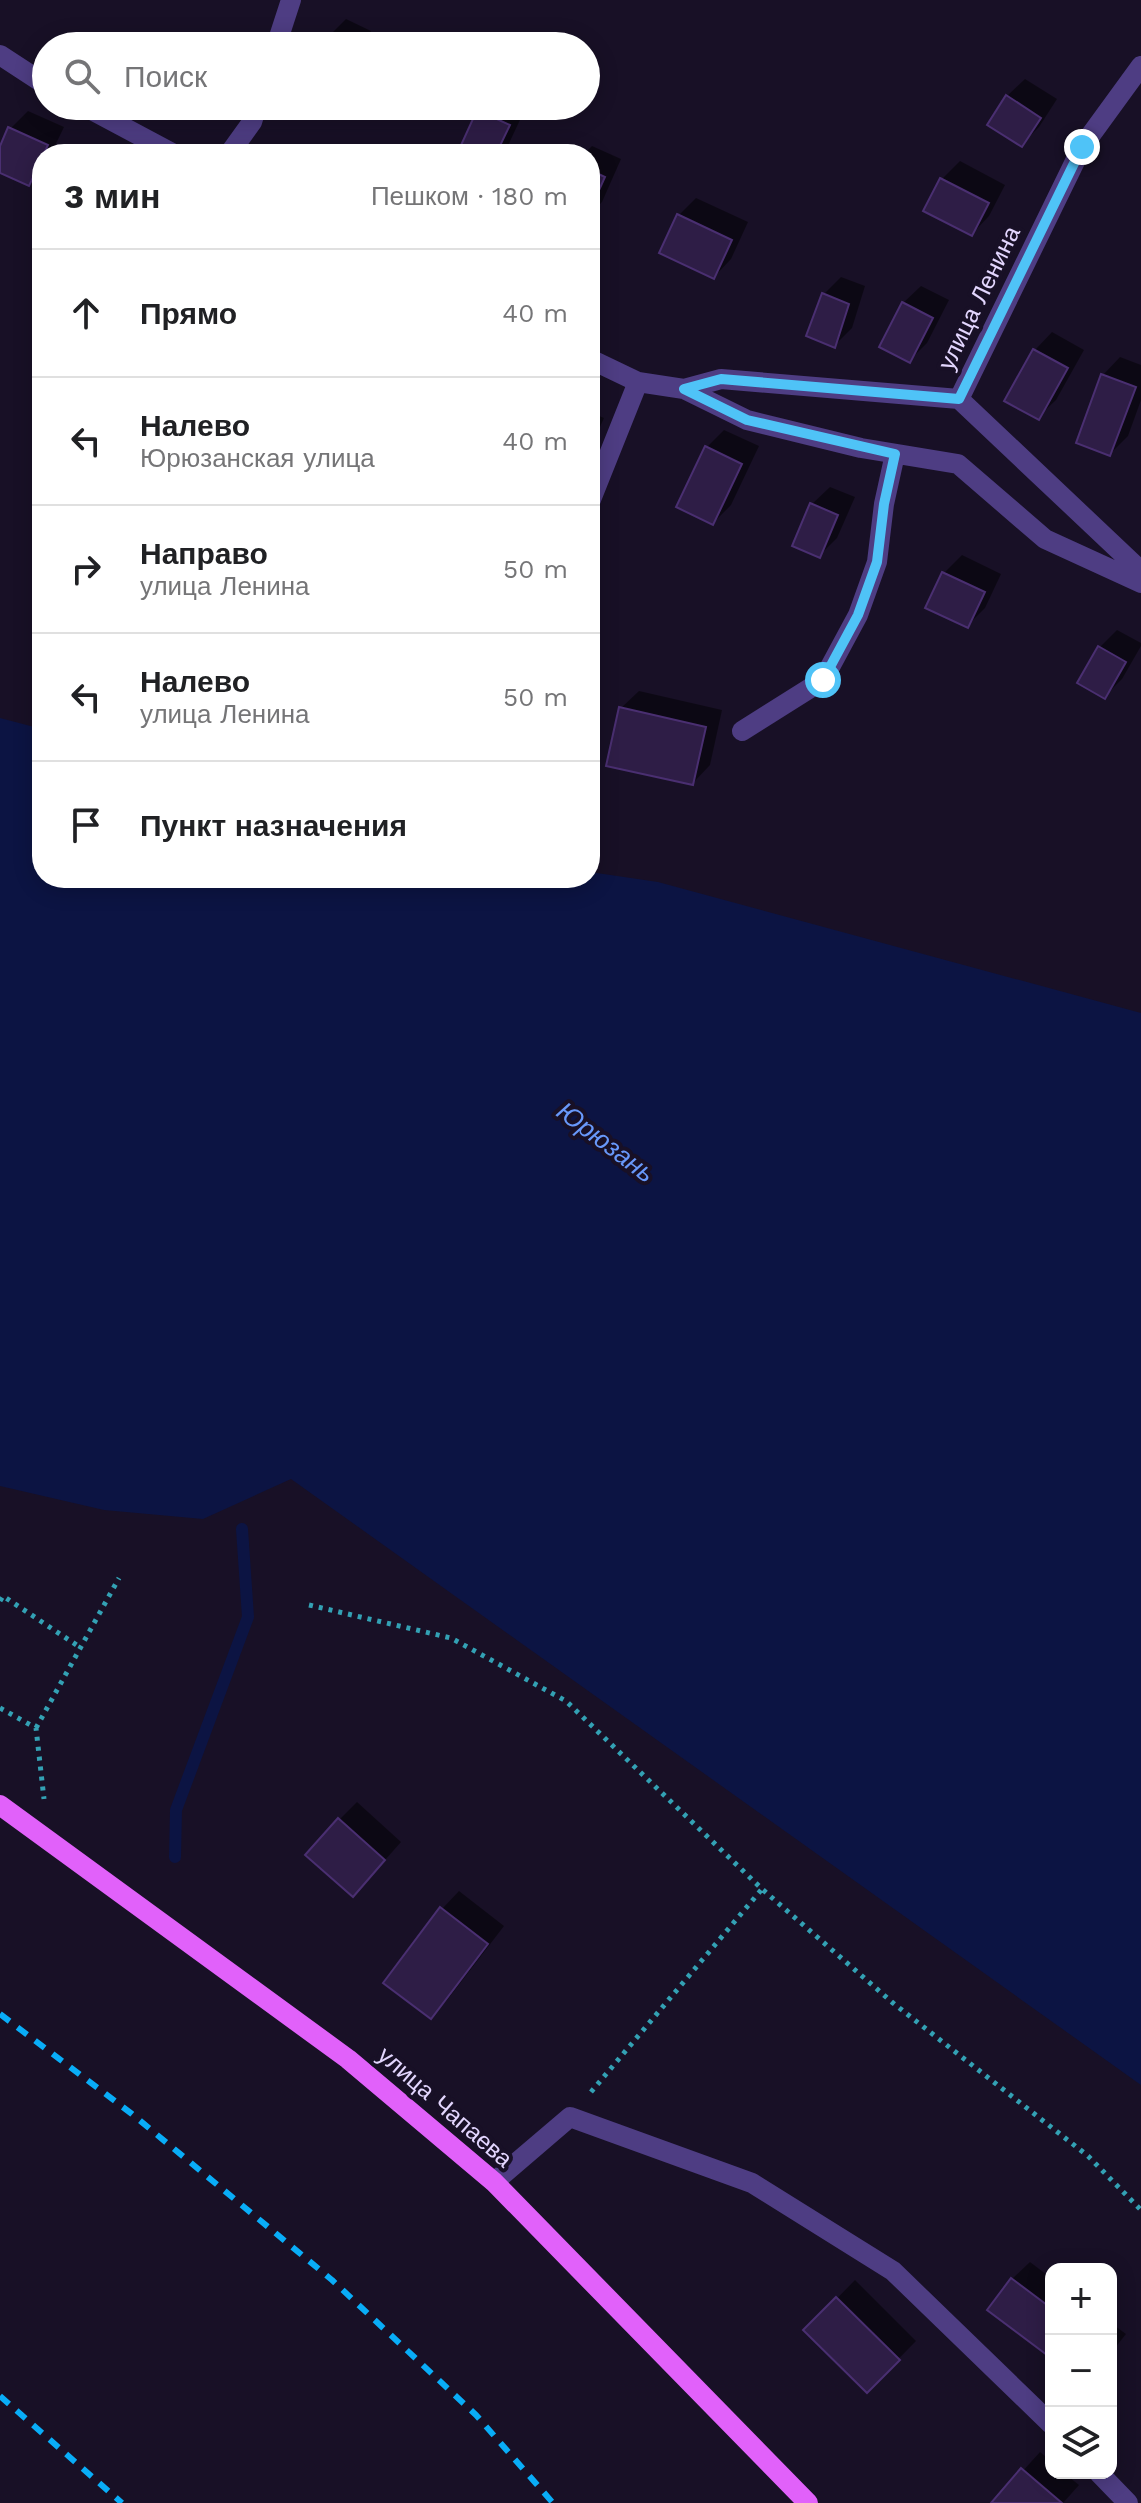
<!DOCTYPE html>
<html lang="ru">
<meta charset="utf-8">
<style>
body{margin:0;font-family:"Work Sans",sans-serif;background:#f6f6f6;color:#202124}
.controls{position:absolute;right:24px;bottom:24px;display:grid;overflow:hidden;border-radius:16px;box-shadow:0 4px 20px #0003}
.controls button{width:72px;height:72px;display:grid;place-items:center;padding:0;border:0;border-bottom:2px solid #e0e0e0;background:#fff;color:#202124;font:40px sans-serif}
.stop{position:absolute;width:24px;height:24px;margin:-18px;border:6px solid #4fc3f7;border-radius:50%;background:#fff}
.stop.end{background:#4fc3f7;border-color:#fff;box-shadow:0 2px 8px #0008}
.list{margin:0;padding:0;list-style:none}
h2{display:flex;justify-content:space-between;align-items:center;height:104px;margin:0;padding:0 32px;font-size:34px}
h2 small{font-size:26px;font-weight:400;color:#757577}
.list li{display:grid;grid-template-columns:52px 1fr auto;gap:24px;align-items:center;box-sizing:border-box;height:128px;padding:0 32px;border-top:2px solid #e0e0e0}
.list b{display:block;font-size:30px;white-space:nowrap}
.list p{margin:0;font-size:26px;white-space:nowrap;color:#757577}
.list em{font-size:26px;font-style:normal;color:#757577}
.icon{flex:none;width:44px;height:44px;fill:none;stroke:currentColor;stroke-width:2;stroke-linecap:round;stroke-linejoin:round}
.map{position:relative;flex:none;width:1141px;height:2503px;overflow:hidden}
.search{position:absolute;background:#fff;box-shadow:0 4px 20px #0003;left:32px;top:32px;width:568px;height:88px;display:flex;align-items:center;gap:20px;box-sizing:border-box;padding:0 28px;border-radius:44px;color:#757577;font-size:30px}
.panel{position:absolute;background:#fff;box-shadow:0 4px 20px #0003;left:32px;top:144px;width:568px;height:744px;border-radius:32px}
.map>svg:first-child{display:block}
.water{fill:#0c1443}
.shadow{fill:#0007}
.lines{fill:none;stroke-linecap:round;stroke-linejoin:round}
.stream{stroke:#0c1443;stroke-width:12}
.building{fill:#2e1d46;stroke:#4a2f71;stroke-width:2}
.path{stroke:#33a1b4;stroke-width:5;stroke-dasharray:4 6;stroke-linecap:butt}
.minor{stroke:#4e3d83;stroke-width:20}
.major{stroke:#e161fa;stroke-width:20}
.rail{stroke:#09adf7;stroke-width:6;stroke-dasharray:12 10;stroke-linecap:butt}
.route{stroke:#4fc3f7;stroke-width:10}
.labels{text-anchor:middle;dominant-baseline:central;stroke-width:8;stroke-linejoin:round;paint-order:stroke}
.street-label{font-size:24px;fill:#e3d6fe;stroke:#181026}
.water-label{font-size:26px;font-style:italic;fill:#6898fa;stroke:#181026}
</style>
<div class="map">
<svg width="1141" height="2503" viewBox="0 0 1141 2503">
<rect width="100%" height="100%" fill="#181026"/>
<path class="water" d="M 0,718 L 42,729 L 42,878 L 590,878 L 590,872 L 658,882 L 1141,1013 L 1141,2085 L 291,1479 L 203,1519 L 104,1510 L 0,1486 Z"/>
<path class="shadow" d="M 346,19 L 371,31 L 364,46 L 324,46 L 328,37 Z
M 1025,79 L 1057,99 L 1039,127 L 1022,144 L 1007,96 Z
M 483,106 L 526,107 L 504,154 L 459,154 L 478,111 Z
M 28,111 L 64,127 L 51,154 L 42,154 L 42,170 L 28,184 L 0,170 L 0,150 L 10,129 Z
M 592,146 L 621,159 L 602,202 L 590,214 L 590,154 L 584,154 Z
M 960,161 L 1005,185 L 989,216 L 972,234 L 926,210 L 942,179 Z
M 696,198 L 748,222 L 731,259 L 714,277 L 679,215 Z
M 841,277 L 865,286 L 852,328 L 834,346 L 824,294 Z
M 921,286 L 949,300 L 927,343 L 909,361 L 903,303 Z
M 1052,332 L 1084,350 L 1056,400 L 1038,417 L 1007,400 L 1035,350 Z
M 1120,357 L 1141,365 L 1141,400 L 1128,436 L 1110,454 L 1103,375 Z
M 590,412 L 604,418 L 590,449 Z
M 724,430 L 759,446 L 731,505 L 713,523 L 707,447 Z
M 830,487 L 855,497 L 837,538 L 820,555 L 812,504 Z
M 962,555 L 1001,574 L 985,608 L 967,626 L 944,573 Z
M 1117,630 L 1141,643 L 1141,646 L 1122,679 L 1104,697 L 1100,647 Z
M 639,691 L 722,710 L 710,765 L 693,783 L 621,708 Z
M 357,1802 L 401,1842 L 370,1877 L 339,1820 Z
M 459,1891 L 504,1926 L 448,1999 L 431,2017 L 442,1909 Z
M 1030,2262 L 1051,2278 L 1051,2356 L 1012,2279 Z
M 855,2280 L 916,2341 L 867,2391 L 806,2330 Z
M 1111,2323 L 1126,2334 L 1111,2353 Z
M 1040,2452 L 1051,2461 L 1051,2473 L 1064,2473 L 1079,2485 L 1063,2503 L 994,2503 Z"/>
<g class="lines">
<path class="stream" d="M 175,1857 L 176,1810 L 248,1617 L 242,1529"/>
</g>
<path class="building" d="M 327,35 L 350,46 L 322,46 Z
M 1006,95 L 1041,118 L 1022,147 L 987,125 Z
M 477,110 L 510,125 L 496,154 L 457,154 Z
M 8,127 L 48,145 L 29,186 L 0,173 L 0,146 Z
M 590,170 L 605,177 L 590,210 Z
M 940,178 L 989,203 L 972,236 L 923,211 Z
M 677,214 L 732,240 L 714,279 L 659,253 Z
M 822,293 L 849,304 L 835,348 L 806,336 Z
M 902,302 L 933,318 L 910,363 L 879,347 Z
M 1033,349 L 1068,368 L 1039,420 L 1004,401 Z
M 1101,374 L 1136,387 L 1110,456 L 1076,443 Z
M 705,446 L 742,464 L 713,525 L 676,507 Z
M 810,503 L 838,515 L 820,558 L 792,546 Z
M 942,572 L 985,592 L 968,628 L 925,608 Z
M 1098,646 L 1126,662 L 1105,699 L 1077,683 Z
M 619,707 L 706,727 L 693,785 L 606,766 Z
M 338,1818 L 385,1860 L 353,1897 L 305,1855 Z
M 440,1907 L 488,1944 L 431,2019 L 383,1983 Z
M 1011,2278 L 1051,2308 L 1051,2358 L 987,2310 Z
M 836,2297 L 900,2360 L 867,2393 L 803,2330 Z
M 1021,2468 L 1062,2503 L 991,2503 Z"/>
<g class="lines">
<path class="path" d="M 0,1601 L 3,1596 L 81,1648
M 309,1605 L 451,1638 L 566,1701 L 762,1889 L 893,2003 L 1088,2156 L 1141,2210
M 0,1708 L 36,1728 L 44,1799
M 36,1728 L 119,1578
M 591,2092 L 762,1889"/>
<path class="minor" d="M 276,46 L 291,0
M 0,55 L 46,85
M 84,106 L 174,154
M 229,154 L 252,122 L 257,106
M 590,359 L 638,382 L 684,389 L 747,420 L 861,448 L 958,464 L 1045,539 L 1141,583
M 684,389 L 721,379 L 959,399 L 1082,147 L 1141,66
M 959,399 L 1141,571
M 590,502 L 638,382
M 742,731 L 823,680 L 858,615 L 877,562 L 884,504 L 895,454
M 494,2182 L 570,2117 L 752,2183 L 893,2271 L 1051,2424
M 1099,2473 L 1128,2503"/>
<path class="major" d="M 0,1805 L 348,2059 L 494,2182 L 808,2503"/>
<path class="rail" d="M 0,2014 L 132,2114 L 332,2280 L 476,2415 L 553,2503
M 0,2396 L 122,2503"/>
</g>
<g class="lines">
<path class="route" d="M 823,680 L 858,615 L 877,562 L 884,504 L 895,454 L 747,420 L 684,389 L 721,379 L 959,399 L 1082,147"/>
</g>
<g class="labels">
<g class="street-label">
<text transform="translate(979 298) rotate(-64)">улица Ленина</text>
<text transform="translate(445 2107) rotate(41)">улица Чапаева</text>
</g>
<g class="water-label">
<text transform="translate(606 1142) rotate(37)">Юрюзань</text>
</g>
</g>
</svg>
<div class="controls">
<button>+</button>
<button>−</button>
<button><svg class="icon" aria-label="layers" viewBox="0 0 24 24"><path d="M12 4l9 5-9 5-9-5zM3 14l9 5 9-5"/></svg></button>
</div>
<div class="stop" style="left:823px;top:680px"></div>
<div class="stop end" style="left:1082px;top:147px"></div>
<div class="search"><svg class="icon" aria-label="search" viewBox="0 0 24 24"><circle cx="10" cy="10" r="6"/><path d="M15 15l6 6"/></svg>Поиск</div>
<section class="panel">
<h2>3 мин<small>Пешком · 180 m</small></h2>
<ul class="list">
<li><svg class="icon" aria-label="ahead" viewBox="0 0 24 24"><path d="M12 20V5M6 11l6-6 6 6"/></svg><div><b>Прямо</b></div><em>40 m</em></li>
<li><svg class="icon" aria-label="left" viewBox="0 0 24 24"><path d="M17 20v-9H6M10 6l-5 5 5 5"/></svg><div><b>Налево</b><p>Юрюзанская улица</p></div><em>40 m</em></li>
<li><svg class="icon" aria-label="right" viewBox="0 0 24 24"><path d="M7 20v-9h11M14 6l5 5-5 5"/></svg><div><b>Направо</b><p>улица Ленина</p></div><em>50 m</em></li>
<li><svg class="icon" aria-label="left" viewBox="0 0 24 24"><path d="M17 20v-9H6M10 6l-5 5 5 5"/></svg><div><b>Налево</b><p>улица Ленина</p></div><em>50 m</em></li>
<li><svg class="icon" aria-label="arrive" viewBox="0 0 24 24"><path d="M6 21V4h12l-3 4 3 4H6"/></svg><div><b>Пункт назначения</b></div></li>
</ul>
</section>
</div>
